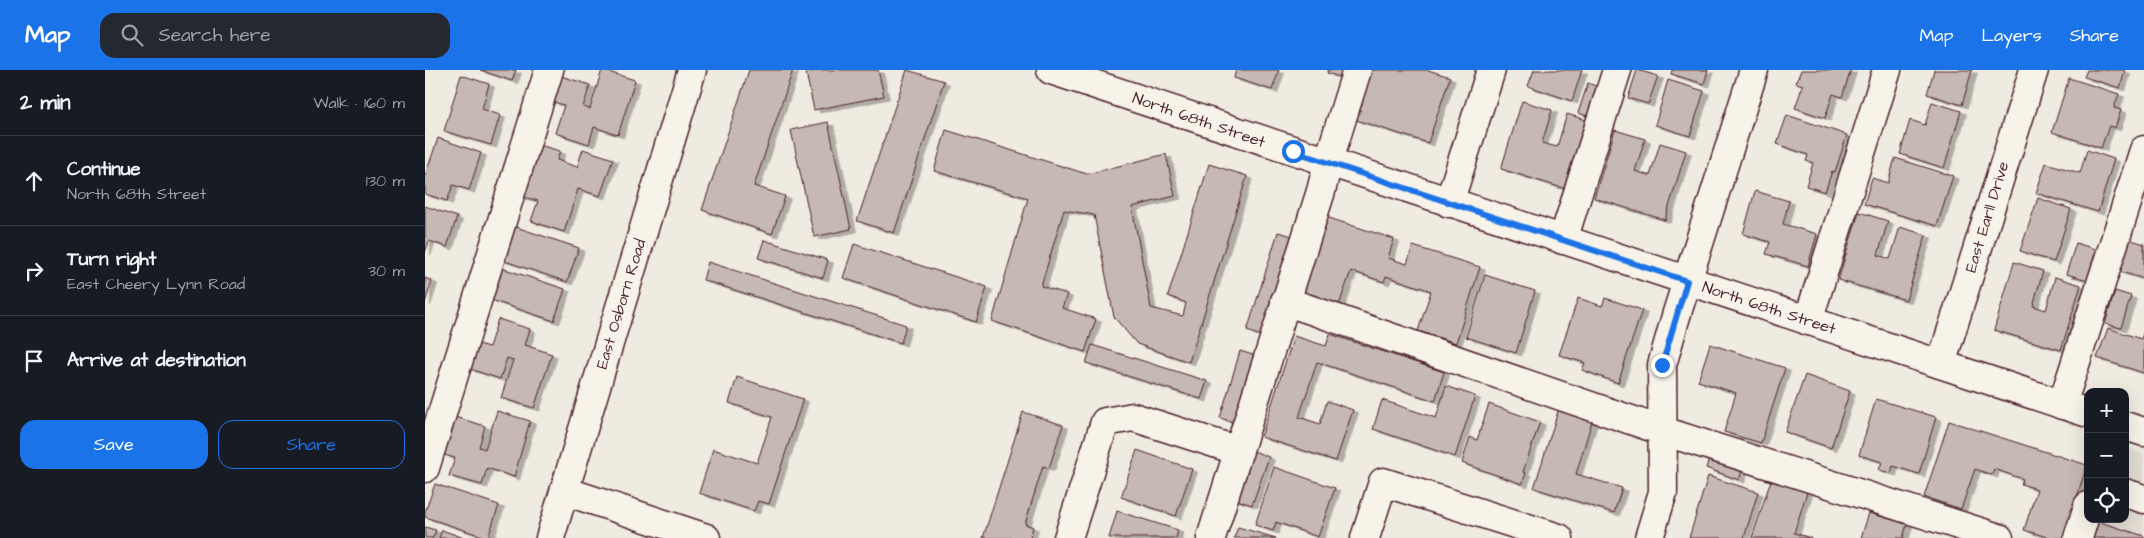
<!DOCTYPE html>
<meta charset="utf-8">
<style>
body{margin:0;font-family:"Architects Daughter",sans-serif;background:#242831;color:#f1f3f6}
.controls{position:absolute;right:15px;bottom:15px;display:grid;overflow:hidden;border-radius:10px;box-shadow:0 5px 20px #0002}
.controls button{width:45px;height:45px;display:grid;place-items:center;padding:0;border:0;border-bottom:1px solid #363941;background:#171b24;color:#f1f3f6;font:25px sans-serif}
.stop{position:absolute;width:15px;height:15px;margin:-11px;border:4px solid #1a73e8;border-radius:50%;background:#fff}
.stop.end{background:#1a73e8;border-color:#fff;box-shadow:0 1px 5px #0008}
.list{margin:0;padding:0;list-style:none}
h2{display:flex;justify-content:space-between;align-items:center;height:65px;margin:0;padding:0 20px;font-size:21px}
h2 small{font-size:16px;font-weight:400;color:#9ea1a6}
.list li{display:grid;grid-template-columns:32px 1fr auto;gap:15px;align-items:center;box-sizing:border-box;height:90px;padding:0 20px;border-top:1px solid #363941}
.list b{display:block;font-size:19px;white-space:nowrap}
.list p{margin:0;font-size:16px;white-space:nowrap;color:#9ea1a6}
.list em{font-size:16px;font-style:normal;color:#9ea1a6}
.actions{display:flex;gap:10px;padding:15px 20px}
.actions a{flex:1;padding:11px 0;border:1px solid #1a73e8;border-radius:15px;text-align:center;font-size:18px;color:#1a73e8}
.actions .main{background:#1a73e8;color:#fff}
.icon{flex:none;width:28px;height:28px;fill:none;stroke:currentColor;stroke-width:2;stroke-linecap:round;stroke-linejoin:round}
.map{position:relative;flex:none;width:1719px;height:468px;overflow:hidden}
header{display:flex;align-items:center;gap:30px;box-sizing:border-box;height:70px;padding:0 25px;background:#1a73e8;color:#fff}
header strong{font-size:24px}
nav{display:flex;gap:28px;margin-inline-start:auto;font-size:18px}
.search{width:350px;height:45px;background:#242831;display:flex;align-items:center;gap:12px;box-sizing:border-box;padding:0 18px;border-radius:15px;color:#9ea1a6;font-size:19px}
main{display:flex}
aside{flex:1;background:#171b24}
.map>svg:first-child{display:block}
.built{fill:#e3dcd2}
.building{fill:#c6b8b3;stroke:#4a1f2b;filter:url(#shadow)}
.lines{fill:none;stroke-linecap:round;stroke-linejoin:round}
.minor-casing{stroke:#4a1f2b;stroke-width:31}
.major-casing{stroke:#4a1f2b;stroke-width:31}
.minor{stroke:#f7f3e8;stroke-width:28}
.major{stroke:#f7f3e8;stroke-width:28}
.route{stroke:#1a73e8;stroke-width:6}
.labels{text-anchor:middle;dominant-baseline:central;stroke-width:4.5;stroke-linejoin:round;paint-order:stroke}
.street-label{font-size:16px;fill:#4a1f2b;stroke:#f7f3e8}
</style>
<header>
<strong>Map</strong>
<div class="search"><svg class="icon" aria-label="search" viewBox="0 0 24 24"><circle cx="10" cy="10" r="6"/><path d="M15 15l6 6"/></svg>Search here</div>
<nav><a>Map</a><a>Layers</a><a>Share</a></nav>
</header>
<main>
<aside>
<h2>2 min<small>Walk · 160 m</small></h2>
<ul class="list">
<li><svg class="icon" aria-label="ahead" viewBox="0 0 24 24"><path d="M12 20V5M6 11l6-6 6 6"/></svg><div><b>Continue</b><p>North 68th Street</p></div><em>130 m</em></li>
<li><svg class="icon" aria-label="right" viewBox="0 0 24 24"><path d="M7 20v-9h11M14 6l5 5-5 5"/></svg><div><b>Turn right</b><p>East Cheery Lynn Road</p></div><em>30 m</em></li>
<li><svg class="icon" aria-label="arrive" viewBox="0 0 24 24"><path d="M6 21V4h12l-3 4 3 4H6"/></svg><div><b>Arrive at destination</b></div></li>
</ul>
<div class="actions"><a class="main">Save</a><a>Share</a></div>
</aside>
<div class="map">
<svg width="1719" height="468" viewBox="0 0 1719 468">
<defs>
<filter id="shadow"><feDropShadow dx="5.5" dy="3" stdDeviation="0" flood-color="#0004"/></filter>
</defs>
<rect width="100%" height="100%" fill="#f0ebe0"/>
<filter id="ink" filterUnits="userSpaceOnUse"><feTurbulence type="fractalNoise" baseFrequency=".02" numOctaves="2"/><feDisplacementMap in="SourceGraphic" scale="10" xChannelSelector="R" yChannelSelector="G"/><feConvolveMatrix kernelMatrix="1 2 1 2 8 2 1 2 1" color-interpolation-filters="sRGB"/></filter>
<g filter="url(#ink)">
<path class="built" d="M 1700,378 L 1719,384 L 1719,468 L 1645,468 L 1663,411 L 1663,449 L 1700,449 Z"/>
<path class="building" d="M 55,0 L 91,0 L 87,11 Z
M 177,0 L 210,10 L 193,65 L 169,57 L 164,74 L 130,63 L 139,35 L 128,32 L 136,6 L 165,15 L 158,37 L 165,39 Z
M 324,0 L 368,0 L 329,116 L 360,126 L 347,164 L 277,140 Z
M 394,0 L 453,0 L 459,26 L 389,40 L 381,3 Z
M 482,0 L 519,11 L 469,163 L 432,151 Z
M 811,0 L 854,0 L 847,20 L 809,8 Z
M 903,0 L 923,0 L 920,9 L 902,3 Z
M 947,0 L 1003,0 L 1025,7 L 1003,73 L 931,50 Z
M 1109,0 L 1157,0 L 1147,31 L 1103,16 Z
M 1212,0 L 1233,6 L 1223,34 L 1203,28 Z
M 1247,0 L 1283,0 L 1279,14 L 1246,4 Z
M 1376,0 L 1426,0 L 1417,27 L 1408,24 L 1400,48 L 1370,38 L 1378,15 L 1371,13 Z
M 1509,0 L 1547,0 L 1537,35 L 1502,24 Z
M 1662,0 L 1698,0 L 1700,1 L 1695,18 L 1659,7 Z
M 36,5 L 64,14 L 57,39 L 75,45 L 66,75 L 19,61 Z
M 1644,8 L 1694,24 L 1689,38 L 1696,40 L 1690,58 L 1684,56 L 1676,78 L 1627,62 Z
M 1243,10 L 1279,21 L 1265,66 L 1230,55 Z
M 1163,13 L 1184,21 L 1174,50 L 1153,43 Z
M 1097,31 L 1127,40 L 1117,73 L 1132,77 L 1142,44 L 1168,52 L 1147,121 L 1076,99 Z
M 1507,32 L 1536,41 L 1519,98 L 1475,84 L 1485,50 L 1500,55 Z
M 1362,45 L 1422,65 L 1410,102 L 1407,101 L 1400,122 L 1381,116 L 1388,93 L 1381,91 L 1383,85 L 1352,74 Z
M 403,52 L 426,159 L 389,167 L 366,60 Z
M 521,60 L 662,104 L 741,84 L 750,126 L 707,137 L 726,238 L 758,246 L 761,233 L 743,226 L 784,94 L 822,106 L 764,292 L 712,274 L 689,247 L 669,145 L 639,140 L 616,216 L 642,224 L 637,238 L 671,249 L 660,282 L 567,251 L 603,128 L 509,101 Z
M 1190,60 L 1220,69 L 1210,101 L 1225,106 L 1235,73 L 1261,81 L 1240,150 L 1169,128 Z
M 13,68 L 56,83 L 44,120 L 28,115 L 22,131 L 0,124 L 0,106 Z
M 111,74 L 135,81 L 132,90 L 152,97 L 158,79 L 188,89 L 175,126 L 153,119 L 139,162 L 106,151 L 113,131 L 95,126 Z
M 1662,80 L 1689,89 L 1673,142 L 1611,123 L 1621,93 L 1655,103 Z
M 1470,88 L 1528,106 L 1512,156 L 1439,134 L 1447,108 L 1463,113 Z
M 1330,121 L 1364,131 L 1358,154 L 1392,164 L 1383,196 L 1341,184 L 1345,172 L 1318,164 Z
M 1613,128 L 1646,139 L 1629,192 L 1595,181 Z
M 0,136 L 32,147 L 22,177 L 4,171 L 0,183 Z
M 1434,142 L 1463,151 L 1453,185 L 1465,189 L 1475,157 L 1501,165 L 1481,230 L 1413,210 Z
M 901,147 L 969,169 L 963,188 L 982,194 L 988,176 L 1055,197 L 1031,273 L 993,261 L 1006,221 L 961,206 L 959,212 L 926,201 L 914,235 L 877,223 Z
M 85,155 L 154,178 L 142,212 L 74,189 Z
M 853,162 L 871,167 L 839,267 L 822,261 Z
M 1701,168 L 1719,174 L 1719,209 L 1690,200 Z
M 339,170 L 403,190 L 398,208 L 333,188 Z
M 1651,173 L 1673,180 L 1663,210 L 1641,204 Z
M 429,174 L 562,217 L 551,252 L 418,208 Z
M 283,192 L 481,255 L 476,273 L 278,210 Z
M 1589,192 L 1618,201 L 1608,236 L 1621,240 L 1630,207 L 1656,215 L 1636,280 L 1569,260 Z
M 77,198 L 140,219 L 129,251 L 66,230 Z
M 1060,205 L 1110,221 L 1091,283 L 1041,267 Z
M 0,208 L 7,211 L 0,233 Z
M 1690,221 L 1706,226 L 1696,258 L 1680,254 Z
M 1153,228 L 1177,236 L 1180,228 L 1217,240 L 1193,313 L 1157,300 L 1160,293 L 1134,285 Z
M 73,249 L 105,259 L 100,275 L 127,284 L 109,338 L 76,328 L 88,290 L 82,288 L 75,309 L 45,299 L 53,274 L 64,277 Z
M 1683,258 L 1716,269 L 1719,261 L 1719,303 L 1672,288 Z
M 905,264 L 1019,302 L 1010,331 L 892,292 L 874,347 L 895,354 L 902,331 L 928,340 L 911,391 L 836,367 L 869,266 L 901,276 Z
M 1285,274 L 1360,298 L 1336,373 L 1299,362 L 1311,323 L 1273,311 Z
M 667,275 L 782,311 L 776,329 L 661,293 Z
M 815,281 L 834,287 L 812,353 L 795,348 Z
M 1380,305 L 1425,321 L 1406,378 L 1360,362 Z
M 312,307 L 378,329 L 344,434 L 333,431 L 329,441 L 274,423 L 288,379 L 332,393 L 347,347 L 304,333 Z
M 1021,316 L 1050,326 L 1030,387 L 948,359 L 957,330 L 1011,348 Z
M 1451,329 L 1511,347 L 1494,404 L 1468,396 L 1466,403 L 1454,400 L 1457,392 L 1434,385 Z
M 1064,334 L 1115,352 L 1098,402 L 1101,403 L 1097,414 L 1037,393 L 1045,367 L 1052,370 Z
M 1134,338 L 1168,348 L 1151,404 L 1197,418 L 1189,443 L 1109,418 Z
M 72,341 L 105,351 L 89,407 L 62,398 L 57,415 L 24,406 L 30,388 L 19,385 L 30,347 L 60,356 L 54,377 L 60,379 Z
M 598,342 L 638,355 L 624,398 L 618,396 L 600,454 L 608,457 L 605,468 L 558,468 Z
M 1524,351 L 1662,395 L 1639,468 L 1625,468 L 1599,460 L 1612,419 L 1596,414 L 1598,409 L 1569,399 L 1567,405 L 1550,399 L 1536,439 L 1499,427 Z
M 712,380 L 767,399 L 751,446 L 696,427 Z
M 826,380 L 844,387 L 827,435 L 809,429 Z
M 1286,383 L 1319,394 L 1314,410 L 1281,398 Z
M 849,397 L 910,418 L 893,467 L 851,452 L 848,461 L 830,455 Z
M 1283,406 L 1333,422 L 1319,468 L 1264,468 Z
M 1346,410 L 1382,422 L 1369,463 L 1386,468 L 1327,468 Z
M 10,414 L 74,435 L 63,468 L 0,447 L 0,442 Z
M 692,441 L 753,460 L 751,468 L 684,468 Z
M 1444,443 L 1482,454 L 1478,468 L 1436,468 Z
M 1672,451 L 1719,466 L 1719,468 L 1667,468 Z
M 0,457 L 11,460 L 8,468 L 0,468 Z
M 813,457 L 851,468 L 809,468 Z
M 17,460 L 39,468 L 14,468 Z"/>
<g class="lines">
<defs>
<path id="minor" d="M 1024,133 L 1066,0
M 1138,170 L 1192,0
M 860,231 L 1238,361 L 1574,468
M 1383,251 L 1462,0
M 1516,294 L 1609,0
M 1637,335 L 1719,80
M 0,398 L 124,0
M 140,421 L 281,468
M 1700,423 L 1719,429
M 643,468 L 680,352 L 708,347 L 814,381
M 786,468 L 896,121 L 903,93 L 932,0
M 940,468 L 958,412 L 1134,468
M 1224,468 L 1238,422 L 1237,295 L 1251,246 L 1329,0
M 1653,468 L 1663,436"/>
<path id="major" d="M 626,0 L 1663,343
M 1700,356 L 1719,362
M 125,468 L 267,0"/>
</defs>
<use href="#minor" class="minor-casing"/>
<use href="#major" class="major-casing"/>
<use href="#minor" class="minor"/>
<use href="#major" class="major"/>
</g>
</g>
<g class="lines" filter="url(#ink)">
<path class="route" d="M 868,81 L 1262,211 L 1237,295"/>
</g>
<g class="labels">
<g class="street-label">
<text transform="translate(774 50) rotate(19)">North 68th Street</text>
<text transform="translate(1562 147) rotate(-73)">East Earll Drive</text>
<text transform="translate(196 234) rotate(-73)">East Osborn Road</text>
<text transform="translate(1344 238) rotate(18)">North 68th Street</text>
</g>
</g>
</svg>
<div class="controls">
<button>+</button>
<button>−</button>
<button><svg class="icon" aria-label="locate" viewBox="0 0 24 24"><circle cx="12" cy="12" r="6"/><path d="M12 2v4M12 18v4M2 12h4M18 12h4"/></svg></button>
</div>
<div class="stop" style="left:868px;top:81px"></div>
<div class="stop end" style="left:1237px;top:295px"></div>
</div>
</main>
